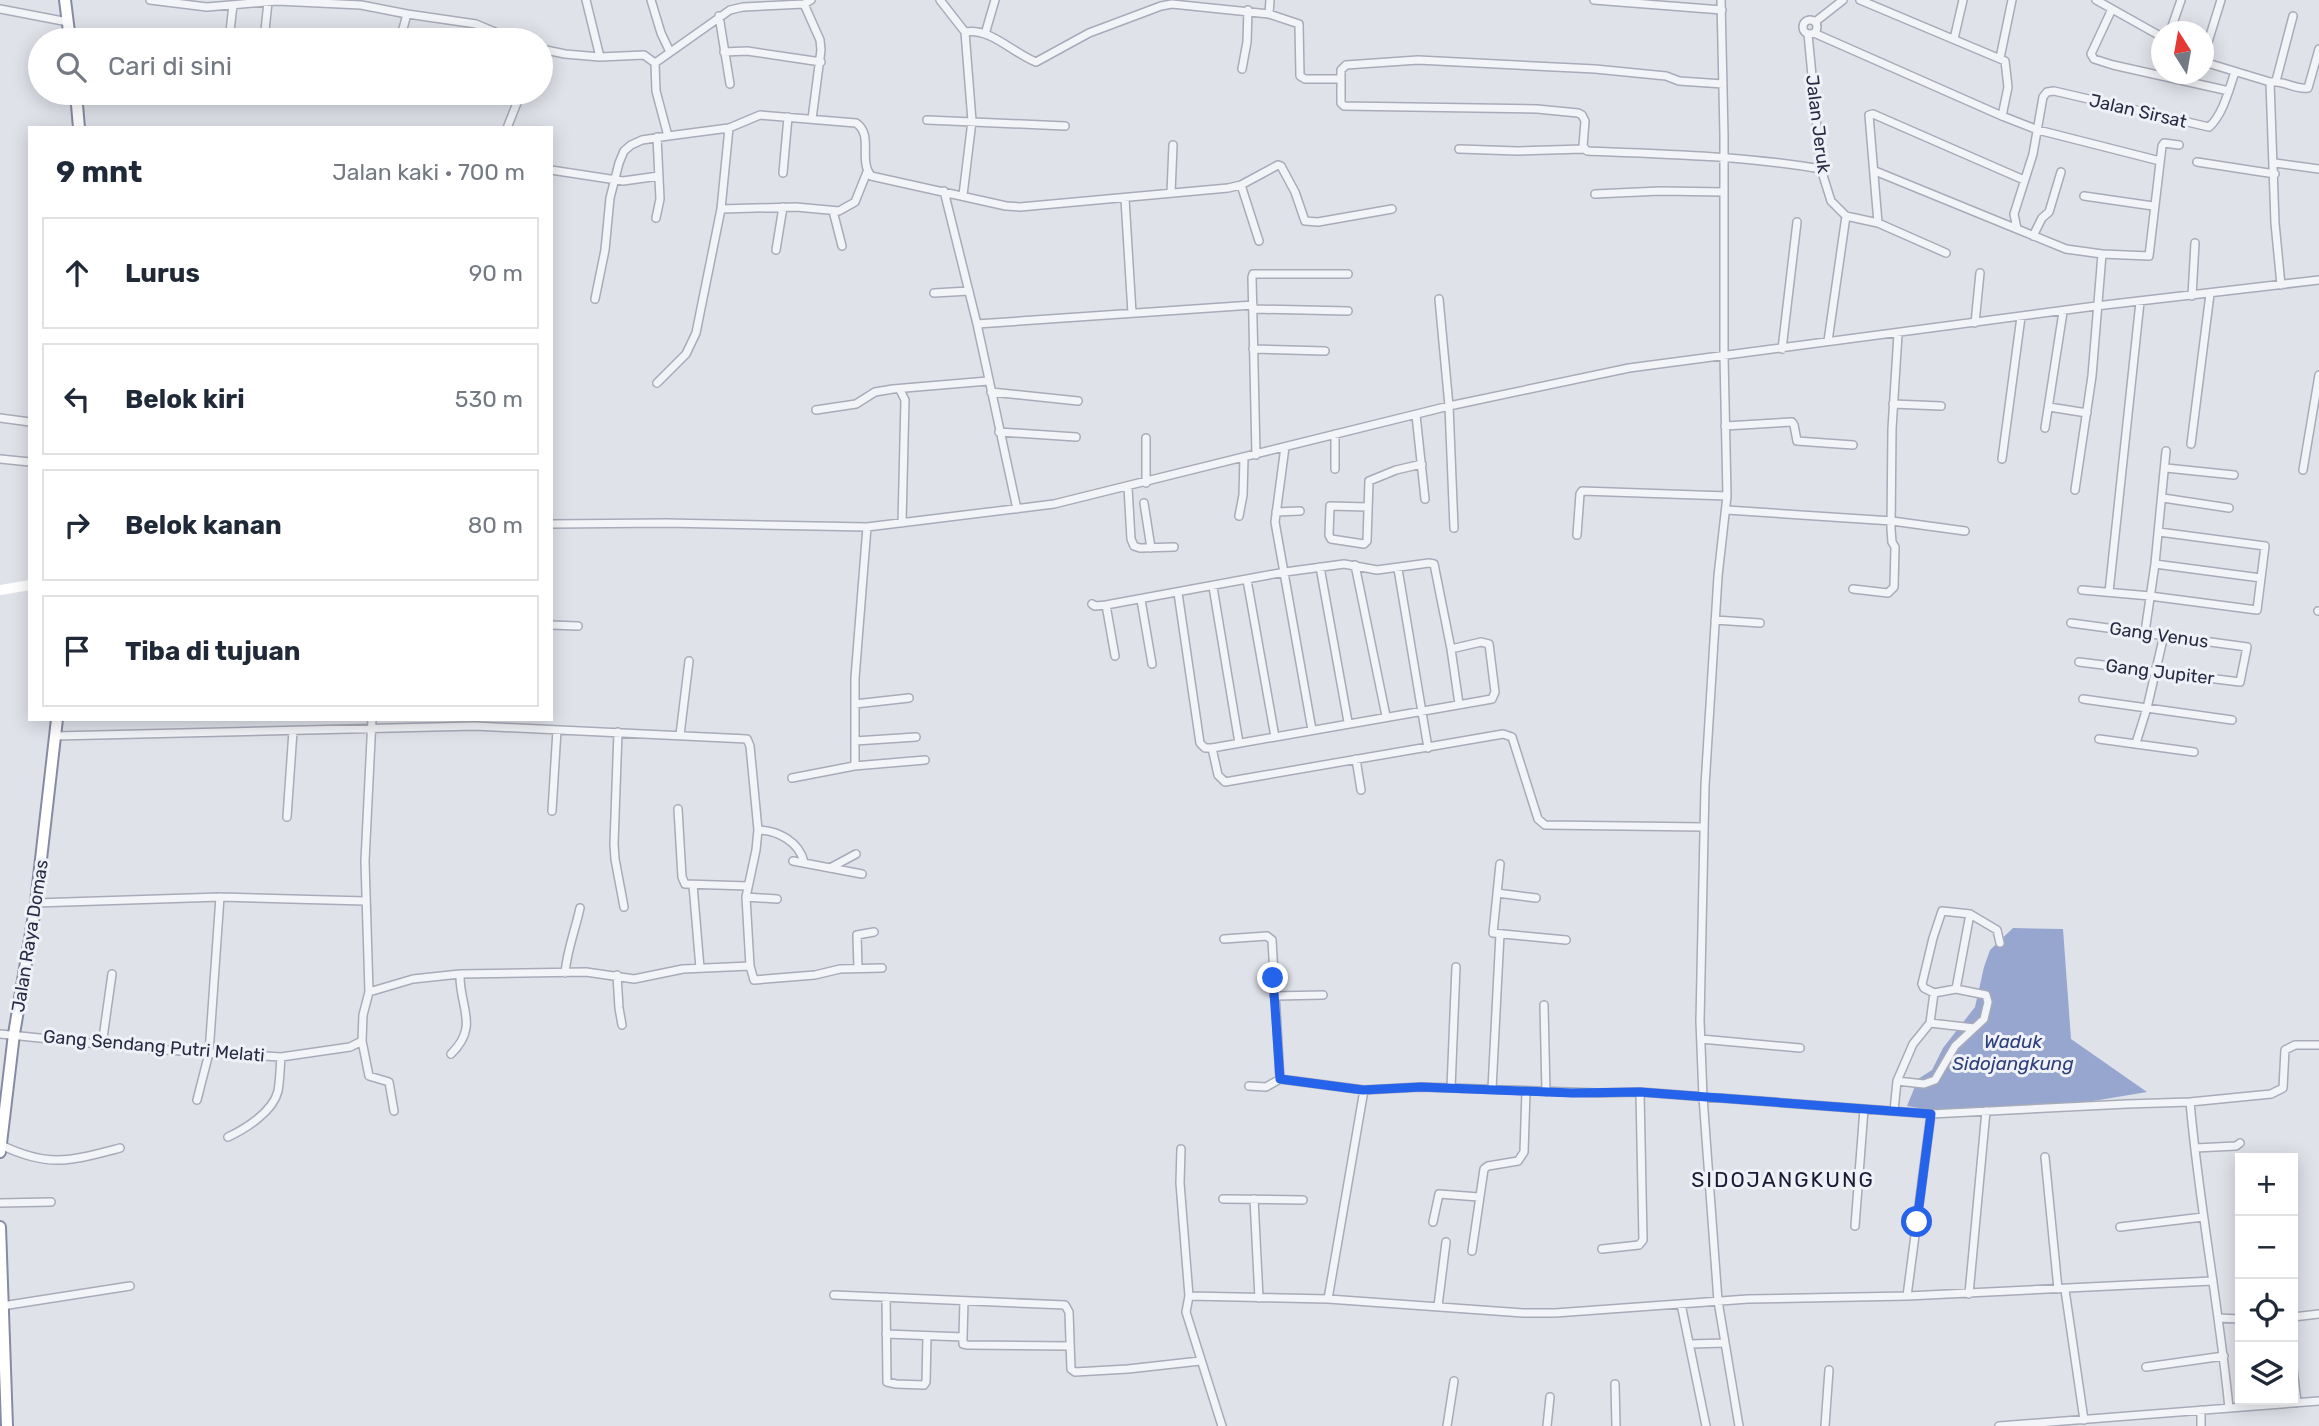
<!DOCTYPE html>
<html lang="id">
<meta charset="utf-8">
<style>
body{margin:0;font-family:Rubik,sans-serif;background:#f6f6f7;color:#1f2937}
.controls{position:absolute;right:21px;bottom:21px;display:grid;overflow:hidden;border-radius:0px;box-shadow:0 4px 18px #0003}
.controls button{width:63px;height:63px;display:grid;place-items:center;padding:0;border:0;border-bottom:2px solid #e0e1e3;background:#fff;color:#1f2937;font:35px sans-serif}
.compass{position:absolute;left:2151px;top:21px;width:63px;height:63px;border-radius:50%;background:#fff;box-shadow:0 4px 18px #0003;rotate:349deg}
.stop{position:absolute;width:21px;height:21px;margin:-16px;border:5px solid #2563eb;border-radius:50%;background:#fff}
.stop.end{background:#2563eb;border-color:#fff;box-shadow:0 2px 7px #0008}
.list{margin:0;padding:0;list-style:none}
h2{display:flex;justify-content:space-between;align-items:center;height:91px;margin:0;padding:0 28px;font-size:30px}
h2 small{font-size:23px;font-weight:400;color:#747a83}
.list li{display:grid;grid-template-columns:46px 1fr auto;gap:21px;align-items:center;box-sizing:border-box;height:112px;margin:0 14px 14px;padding:0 14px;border:2px solid #e0e1e3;border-radius:0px}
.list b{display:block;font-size:26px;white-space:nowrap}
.list em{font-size:23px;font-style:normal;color:#747a83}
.icon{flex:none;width:38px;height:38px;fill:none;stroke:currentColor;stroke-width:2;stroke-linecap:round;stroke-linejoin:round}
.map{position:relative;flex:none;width:2319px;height:1426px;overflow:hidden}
.search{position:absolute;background:#fff;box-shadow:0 4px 18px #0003;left:28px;top:28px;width:525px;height:77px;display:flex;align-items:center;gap:18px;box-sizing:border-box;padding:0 24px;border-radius:38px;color:#747a83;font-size:26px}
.panel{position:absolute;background:#fff;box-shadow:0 4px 18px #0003;left:28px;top:126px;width:525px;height:595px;border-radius:0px}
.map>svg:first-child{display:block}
.water{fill:#97a6ce}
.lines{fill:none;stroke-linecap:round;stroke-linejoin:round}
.minor-casing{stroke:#a8abb8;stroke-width:10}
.trunk-casing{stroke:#858ba2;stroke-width:14}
.minor{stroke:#f3f4f8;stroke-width:7}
.secondary{stroke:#fff;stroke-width:10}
.trunk{stroke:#fff;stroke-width:10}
.route{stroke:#2563eb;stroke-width:9}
.labels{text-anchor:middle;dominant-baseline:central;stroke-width:6;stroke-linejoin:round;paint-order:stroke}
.street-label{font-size:18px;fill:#272b43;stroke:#eff1f7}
.water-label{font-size:19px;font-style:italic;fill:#2c3f7b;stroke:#eff1f7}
.quarter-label{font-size:21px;letter-spacing:2px;fill:#191c34;stroke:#eff1f7}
</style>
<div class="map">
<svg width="2319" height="1426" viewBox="0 0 2319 1426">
<rect width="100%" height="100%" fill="#e0e2ea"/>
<path class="water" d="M 2013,928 L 2063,929 L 2071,1039 L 2147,1092 L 2063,1106 L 1946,1113 L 1907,1106 L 1918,1079 L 1932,1070 L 1943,1048 L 1975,1007 L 1984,967 L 1990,950 Z"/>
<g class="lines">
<defs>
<path id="minor" d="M 150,0 L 207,7 L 277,1 L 361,5 L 407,14 L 476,24 L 514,40
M 586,0 L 600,57
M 651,0 L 661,33 L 670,52
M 940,0 L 965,32 C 990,27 1014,54 1036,62 L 1089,33 L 1161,6 L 1172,4 L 1269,14 L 1299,24 L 1300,76 L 1305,79 L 1341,79 L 1341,103 L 1344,106 L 1537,109 L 1578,113 L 1582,115 L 1585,121 L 1583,146 L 1587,151 C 1666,154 1744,156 1821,169
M 1594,0 L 1722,10
M 1721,0 L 1724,135 L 1724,356 L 1727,496 L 1718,576 L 1705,786 L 1700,1021 L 1703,1097 L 1718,1301 L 1739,1426
M 1860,0 L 2005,61 L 2008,87 L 2002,116
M 2096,0 L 2162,37
M 804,4 L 820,40 L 821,50 L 812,119
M 0,9 L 68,22
M 2112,9 L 2091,54 L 2094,59 L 2113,65 L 2229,91
M 1269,14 L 1270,0
M 719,16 L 730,84
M1803 27a7 7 0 1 1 14 0a7 7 0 1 1-14 0Z
M 1815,22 L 1843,0
M 2170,32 L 2181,0
M 1814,33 L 2002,116 L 2038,130 L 2160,161
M 985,34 L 995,0
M 1808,34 L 1821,169 L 1831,201 L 1846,216 L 1878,223 L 1946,253
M 1954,39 L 1963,0
M 229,40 L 233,5
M 264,40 L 268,2
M 400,40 L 407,14
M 541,49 L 565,54 L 600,57 L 644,55 L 655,63 L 730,10 L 743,7 L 804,4 L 811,0
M 724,52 L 747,51 L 821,62
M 2204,55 L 2221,0
M 2000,58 L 2012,0
M 2204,62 L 2270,82 L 2275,223 L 2281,285
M 655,63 L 656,91 L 668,136
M 1242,69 L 1247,42 L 1248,10
M 1341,79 L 1341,70 L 1346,65 L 1418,60 L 1595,69 L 1666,76 L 1679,81 L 1723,84
M 2276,81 L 2293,16
M 2270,82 C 2284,80 2295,90 2308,88 L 2319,49
M 927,120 L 1065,126
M 507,128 L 521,93
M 1459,149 L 1518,151 L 1584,149
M 2197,162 L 2275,174
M 2275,163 L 2319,169
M 551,170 L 623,181 L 659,176
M 1875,171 L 2017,229
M 783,173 L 788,117
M 1241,185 L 1259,241
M 944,191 L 977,324 L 1017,509
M 1171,193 L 1173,145
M 1595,194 L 1660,191 L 1724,192
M 963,195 L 972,121 L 965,32
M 2084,196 L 2153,206
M 1125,199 L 1132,313
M 721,209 L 796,207 L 839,211 L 855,202 L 867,172
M 833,211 L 842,246
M 656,218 L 660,199 L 657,137
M 1878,223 L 1869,115 L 1873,114 L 2024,180
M 2033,236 L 2042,218 L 2049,212 L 2061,172
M 776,250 L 783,207
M 2102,254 L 2149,256 L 2162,146 L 2164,143 L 2179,145
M 934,293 L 969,291
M 2192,296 L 2195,243
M 595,299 L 605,250 L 610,198 L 619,163 L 624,151 L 631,145 L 642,140 L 668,136 L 729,128 L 760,115 L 856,123 C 874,135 858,160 871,176 L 1006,206 L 1020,207 L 1228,188 L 1241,185 L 1278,165 L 1281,166 L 1295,192 L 1305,221 L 1318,222 L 1392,209
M 1439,299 L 1449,406 L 1454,528
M 1253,309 L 1348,311
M 1975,323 L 1980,273
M 977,324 L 1253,305
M 1828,341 L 1846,216
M 1253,349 L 1325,351
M 1782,349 L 1797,222
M 657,383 L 686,354 L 696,333 L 721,209 L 729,128
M 900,390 L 905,400 L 902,523
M 991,392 L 1078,401
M 1893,404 L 1941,406
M 2049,407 L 2087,413
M 816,410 L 856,404 L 875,392 L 893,389 L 988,381
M 1416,415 L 1425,499
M 0,418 L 30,422
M 1725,426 L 1792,422 L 1794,425 L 1797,441 L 1853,445
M 2045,428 L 2063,312
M 999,432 L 1076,437
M 1335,434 L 1335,469
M 1146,438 L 1146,483
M 2191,444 L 2210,294
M 1285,447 L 1275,522 L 1312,730
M 1256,455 L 1252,277 L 1253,274 L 1348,274
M 0,459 L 30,462
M 2002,459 L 2021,317
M 2166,468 L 2234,475
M 2303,470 L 2319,375
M 1128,487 L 1131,539 L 1134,546 L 1140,548 L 1174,547
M 2075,490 L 2092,376 L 2102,254 L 2066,249 L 2017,229 L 2014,214 L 2033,154 L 2043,97 L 2047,92 L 2054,91 L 2209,127 C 2223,115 2229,89 2235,72
M 2163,498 L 2229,508
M 1144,503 L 1151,548
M 1368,507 L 1330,506 L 1329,535 L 1331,539 L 1364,544 L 1367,541 L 1369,481 L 1396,470 L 1422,464
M 1727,510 L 1892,521 L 1965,531
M 1276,512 L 1300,511
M 1239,516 L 1243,495 L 1244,458
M 551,524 L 666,523 L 867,527 L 1054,504 L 1449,406 L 1629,368 L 2096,306 L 2319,280
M 1577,535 L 1580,494 L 1582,491 L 1727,496
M 2155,564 L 2261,578
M 1355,565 L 1386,716
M 1320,567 L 1348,722
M 1398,569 L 1428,748
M 1247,580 L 1275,737
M 1213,587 L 1239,743
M 1853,589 L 1888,593 L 1894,587 L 1895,547 L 1892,542 L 1891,529 L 1892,429 L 1898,334
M 2082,590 L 2150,596 L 2257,610 L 2265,546 L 2159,532
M 2109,592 L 2140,302
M 1178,593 L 1200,743 L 1205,748 L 1212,748
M 1141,600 L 1152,664
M 1092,604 L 1095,606 L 1106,605 L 1285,572 L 1344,564 L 1377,570 L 1429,563 L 1434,564 L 1451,649 L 1459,704
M 1106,605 L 1115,656
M 2318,611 L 2319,611
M 1715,620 L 1760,623
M 2071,623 L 2247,647 L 2240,682 L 2079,662
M 551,625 L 578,626
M 2145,632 L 2155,564 L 2166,451
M 1451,649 L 1481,642 L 1489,644 L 1495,692 L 1492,699 L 1212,748 L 1218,775 L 1225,782 L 1503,734 L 1512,737 L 1538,819 L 1545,825 L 1704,827
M 2083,699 L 2232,720
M 855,704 L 909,698
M 618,732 L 614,844 L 615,859 L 624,907
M 680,735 L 689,661
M 55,736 L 475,726 L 747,739 L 750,746 L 758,830 L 756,850 L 746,897 L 750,966 L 754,980 L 815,975 L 840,969 L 882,968
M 2099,739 L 2194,752
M 855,741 L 916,737
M 2136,743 L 2147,708 L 2164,635
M 1356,759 L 1361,790
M 854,766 L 925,760
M 792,778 L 849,767 L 854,766 L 855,762 L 855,678 L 867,527
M 678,809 L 682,877 L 685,884 L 748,886
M 552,811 L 557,730
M 287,817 L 293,731
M 758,830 C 778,830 799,842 804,862
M 793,861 L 862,874
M 1500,864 L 1493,933 L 1566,940
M 830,868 L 856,854
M 693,885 L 700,968
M 1497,893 L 1536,898
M 746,897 L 777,899
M 36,903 L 220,897 L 365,901
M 1224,939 L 1267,936 L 1272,940 L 1280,1079
M 858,968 L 857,935 L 874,932
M 565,973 C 567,950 575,931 580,908
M 617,975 L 619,1008 L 622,1025
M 1956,989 L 1970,914
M 369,992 L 413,979 L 460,974 L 586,972 L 634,979 L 683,969 L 750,966
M 1934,993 L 1924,988 L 1922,984 L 1933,938 L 1942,911 L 1970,914 L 1997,930 L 2000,943
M 1274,996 L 1323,995
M 1544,1005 L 1546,1092
M 1930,1023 L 1974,1028
M 0,1034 L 148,1049 L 281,1057 L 350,1047 L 362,1041 L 363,1015 L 369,992 L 365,861 L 372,719
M 1701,1039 L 1800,1048
M 362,1041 L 369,1076 L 389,1082 L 394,1111
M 102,1045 L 112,974
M 451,1054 C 480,1026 459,1007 460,974
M 1249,1086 L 1266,1087 L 1280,1079 L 1364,1090 L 1421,1087 L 1597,1093 L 1640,1092 L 1931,1114 L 2127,1104 L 2190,1102 L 2271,1094 L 2283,1088 L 2285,1050 L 2295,1045 L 2319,1045
M 1451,1088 L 1456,967
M 1492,1089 L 1500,934
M 197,1100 L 209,1053 L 220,897
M 2190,1102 C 2199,1205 2219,1306 2229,1408
M 1894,1111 L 1897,1081 L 1924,1084 L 1935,1080 L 1955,1046 L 1984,1019 L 1988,1002 L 1986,995 L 1956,989 L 1934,993 L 1930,1023 L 1913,1044 L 1897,1081
M 228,1137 C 245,1129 273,1112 278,1091 C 280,1080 280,1068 281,1057
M 1,1145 C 49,1168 70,1161 120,1148
M 2195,1148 L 2236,1146 L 2240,1143
M 1181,1149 L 1180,1183 L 1189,1296 L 1186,1312 L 1222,1426
M 2045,1157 L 2058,1289
M 1223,1199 L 1303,1200
M 1254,1199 L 1259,1298
M 0,1203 L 51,1202
M 1433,1222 L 1439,1194 L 1479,1197
M 1855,1226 L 1864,1109
M 2120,1227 L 2203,1217
M 1602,1249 L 1639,1245 L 1643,1240 L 1640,1092
M 1472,1251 L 1484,1169 L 1488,1166 L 1518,1161 L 1524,1152 L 1526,1091
M 2065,1290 L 2084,1420
M 1969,1294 L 1986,1111
M 834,1295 L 1065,1305 L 1069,1312 L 1071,1369 L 1075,1372 L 1128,1369 L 1200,1361
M 1189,1296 L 1328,1299 L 1523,1313 L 1555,1313 L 1748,1299 L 1907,1296 L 2212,1281
M 1907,1296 L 1931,1114
M 886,1297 L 887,1382 L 896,1384 L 924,1385 L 926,1382 L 927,1336
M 1328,1299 L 1364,1090
M 1681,1304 L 1706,1426
M 2,1306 L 130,1286
M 1438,1306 L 1446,1242
M 2293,1317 L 2319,1314
M 2218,1318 L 2240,1319
M 886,1334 L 963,1337 L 964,1301
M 963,1337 L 963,1344 L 968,1345 L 1069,1346
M 1690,1344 L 1725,1343
M 2146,1367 L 2224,1356
M 2293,1368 L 2297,1403
M 1615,1384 L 1616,1426
M 1447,1426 L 1454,1381
M 1547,1426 L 1550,1397
M 1825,1426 L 1829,1370
M 1999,1426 L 2319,1401
M 2201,1426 L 2201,1410"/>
<path id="trunk" d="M 65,0 L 70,40
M 76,93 L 79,128
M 0,1152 L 14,1034 L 36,903 L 57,719
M 0,1227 L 7,1426"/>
</defs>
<use href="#minor" class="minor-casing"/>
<use href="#trunk" class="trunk-casing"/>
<use href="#minor" class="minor"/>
<path class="secondary" d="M 0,590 L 30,585"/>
<use href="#trunk" class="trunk"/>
</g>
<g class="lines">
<path class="route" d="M 1273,978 L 1280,1079 L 1363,1090 L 1421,1087 L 1572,1093 L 1640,1092 L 1931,1114 L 1917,1222"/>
</g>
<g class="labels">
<g class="street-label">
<text transform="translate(2138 111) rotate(13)">Jalan Sirsat</text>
<text transform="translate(1818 124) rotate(83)">Jalan Jeruk</text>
<text transform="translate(2159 635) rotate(8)">Gang Venus</text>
<text transform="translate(2160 672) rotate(7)">Gang Jupiter</text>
<text transform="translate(30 936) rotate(-81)">Jalan Raya Domas</text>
<text transform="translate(154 1046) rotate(5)">Gang Sendang Putri Melati</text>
</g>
<g class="water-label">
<text x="2013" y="1041">Waduk<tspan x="2013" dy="22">Sidojangkung</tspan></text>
</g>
<g class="quarter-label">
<text x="1783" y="1179">SIDOJANGKUNG</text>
</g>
</g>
</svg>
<div class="controls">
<button>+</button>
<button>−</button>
<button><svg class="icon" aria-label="locate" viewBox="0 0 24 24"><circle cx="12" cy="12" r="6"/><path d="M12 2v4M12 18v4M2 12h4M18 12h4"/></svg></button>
<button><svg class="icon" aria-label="layers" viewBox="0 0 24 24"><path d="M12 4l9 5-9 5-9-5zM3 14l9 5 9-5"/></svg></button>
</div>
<svg class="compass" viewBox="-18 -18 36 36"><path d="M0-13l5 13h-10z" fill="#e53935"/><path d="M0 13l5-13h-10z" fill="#747a83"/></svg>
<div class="stop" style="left:1917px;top:1222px"></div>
<div class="stop end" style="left:1273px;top:978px"></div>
<div class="search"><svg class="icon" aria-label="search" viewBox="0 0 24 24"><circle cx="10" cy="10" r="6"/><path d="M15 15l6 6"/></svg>Cari di sini</div>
<section class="panel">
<h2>9 mnt<small>Jalan kaki · 700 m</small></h2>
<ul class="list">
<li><svg class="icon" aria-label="ahead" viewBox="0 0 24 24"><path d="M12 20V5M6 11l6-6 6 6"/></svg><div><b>Lurus</b></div><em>90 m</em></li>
<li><svg class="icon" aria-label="left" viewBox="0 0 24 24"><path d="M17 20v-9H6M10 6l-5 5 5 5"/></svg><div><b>Belok kiri</b></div><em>530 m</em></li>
<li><svg class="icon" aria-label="right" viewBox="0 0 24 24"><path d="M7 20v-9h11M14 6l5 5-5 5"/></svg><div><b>Belok kanan</b></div><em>80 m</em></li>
<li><svg class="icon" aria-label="arrive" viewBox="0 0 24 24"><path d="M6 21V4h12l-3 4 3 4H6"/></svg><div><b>Tiba di tujuan</b></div></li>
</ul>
</section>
</div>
